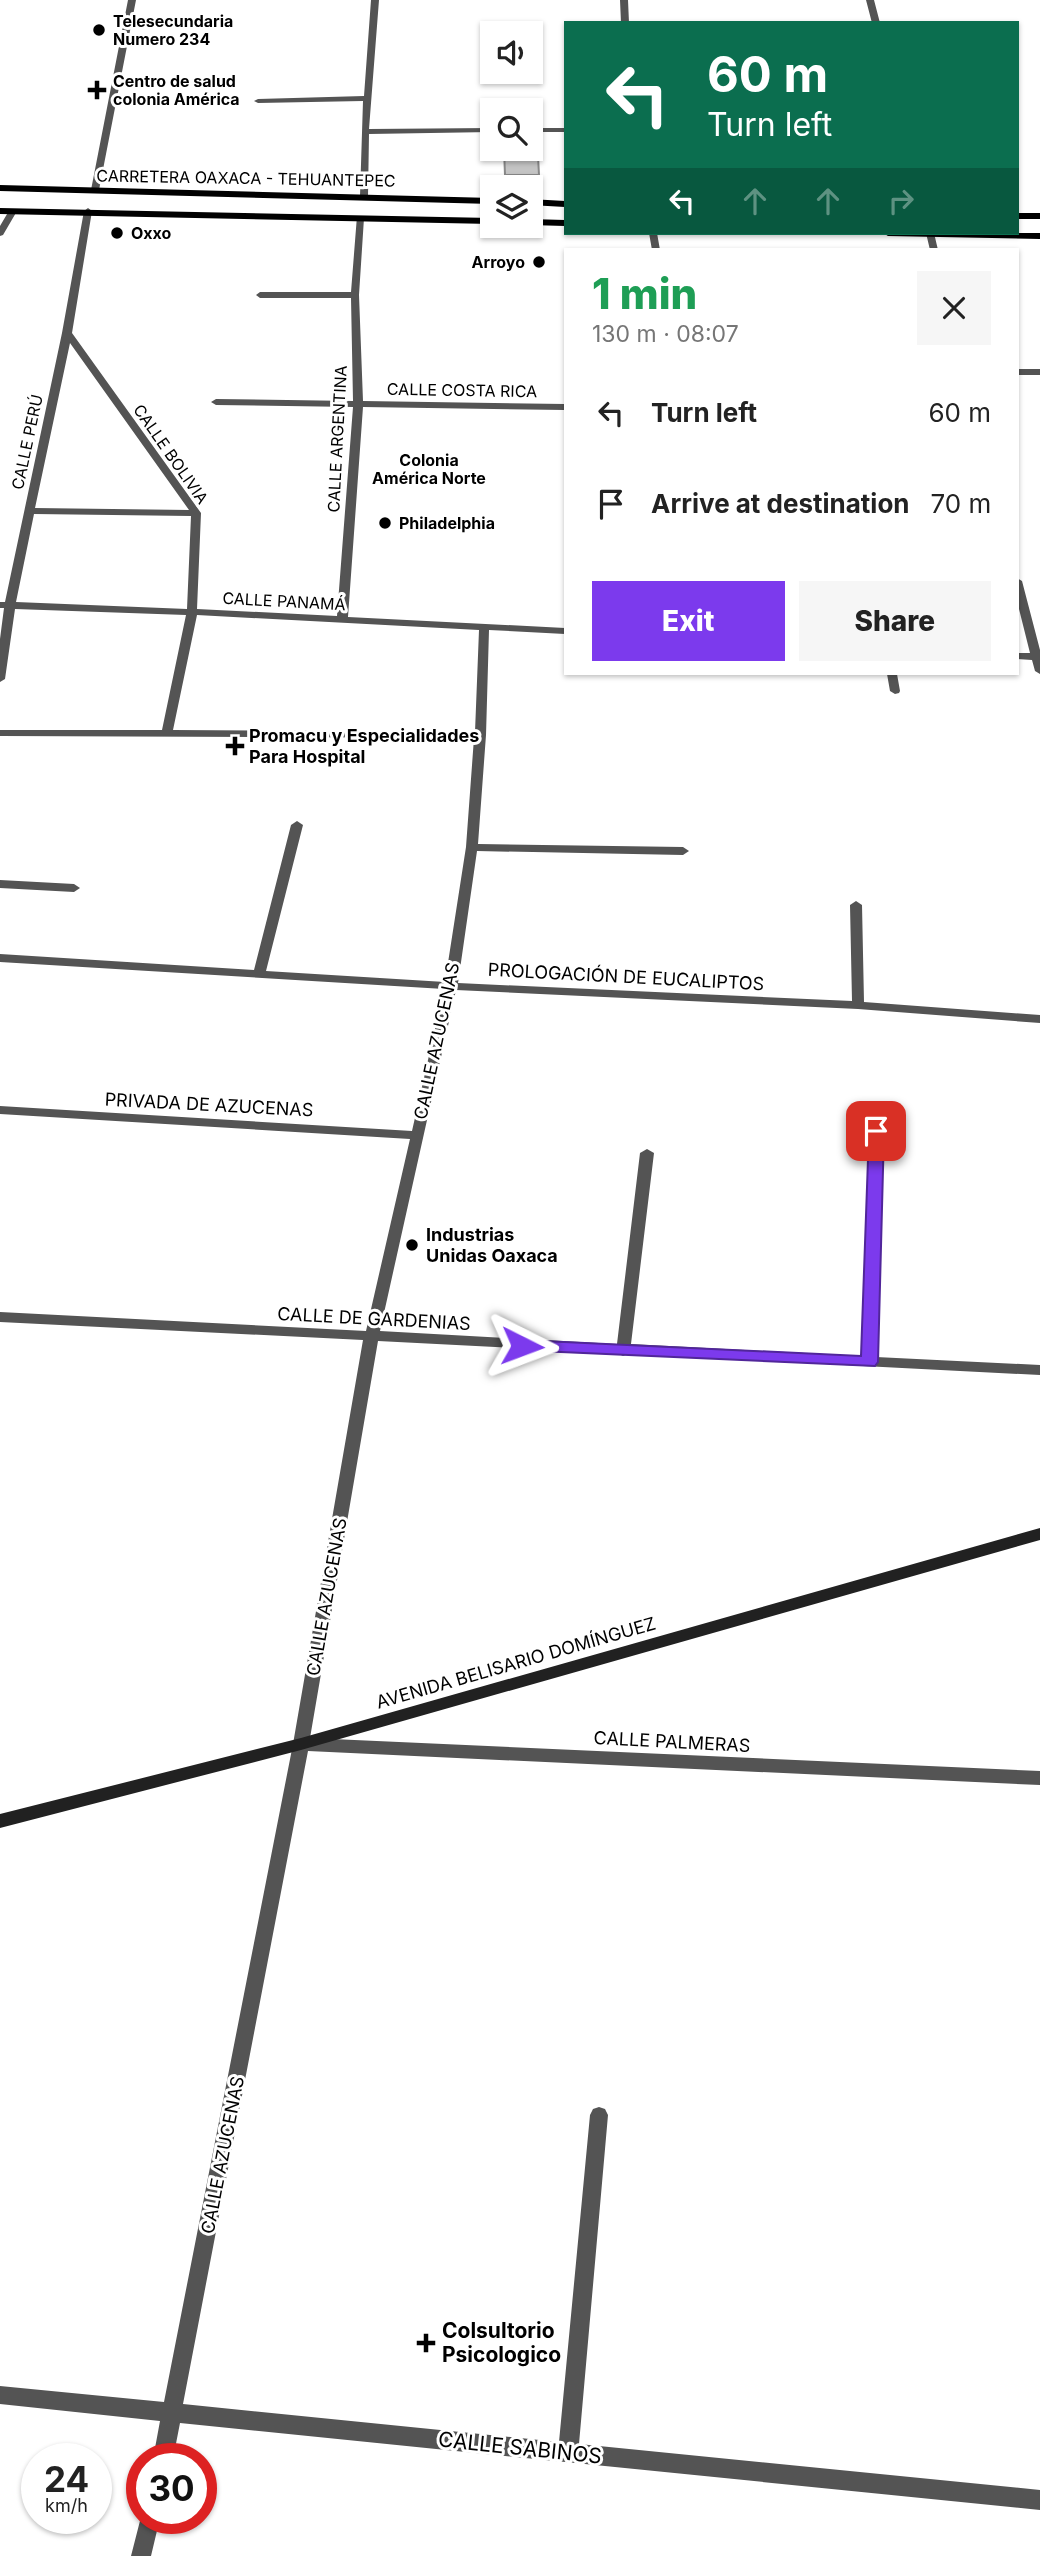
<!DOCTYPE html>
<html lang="en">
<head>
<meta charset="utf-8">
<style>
  body { margin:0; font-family:Inter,sans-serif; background:#f6f6f6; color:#222; height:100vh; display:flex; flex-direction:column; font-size:26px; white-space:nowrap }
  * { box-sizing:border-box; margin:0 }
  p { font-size:23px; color:#767676 }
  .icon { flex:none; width:38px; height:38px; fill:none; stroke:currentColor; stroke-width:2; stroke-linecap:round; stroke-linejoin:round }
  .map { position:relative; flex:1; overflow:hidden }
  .details { position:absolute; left:564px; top:248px; width:455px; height:427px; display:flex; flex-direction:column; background:#fff; border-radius:0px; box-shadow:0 2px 5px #0004 }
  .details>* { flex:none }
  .banner { position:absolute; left:564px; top:21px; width:455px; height:214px; border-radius:0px; box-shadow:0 2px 5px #0004; background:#0b6e4f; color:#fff; overflow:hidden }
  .fabs { position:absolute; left:480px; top:21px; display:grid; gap:14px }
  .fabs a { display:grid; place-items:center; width:63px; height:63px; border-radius:0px; background:#fff; box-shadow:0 2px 5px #0004; font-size:35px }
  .speed { position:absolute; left:21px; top:2443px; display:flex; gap:14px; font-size:35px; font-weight:700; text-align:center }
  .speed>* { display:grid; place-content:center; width:91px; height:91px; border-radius:50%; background:#fff; box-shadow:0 2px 5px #0004; line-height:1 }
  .speed small { font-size:18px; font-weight:400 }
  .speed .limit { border:10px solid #d22; background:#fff; color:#111 }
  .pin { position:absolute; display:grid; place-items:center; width:60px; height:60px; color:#fff; margin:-30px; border-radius:14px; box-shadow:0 4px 10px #0006 }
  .me { position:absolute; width:77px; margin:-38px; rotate:93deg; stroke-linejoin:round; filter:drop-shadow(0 0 5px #0008) }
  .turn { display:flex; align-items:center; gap:24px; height:147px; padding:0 28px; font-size:32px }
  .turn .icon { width:91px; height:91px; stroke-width:2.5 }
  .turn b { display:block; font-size:49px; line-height:60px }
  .lanes { display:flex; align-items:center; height:66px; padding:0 28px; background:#0003; justify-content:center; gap:35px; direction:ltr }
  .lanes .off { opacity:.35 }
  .round { display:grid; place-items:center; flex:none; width:74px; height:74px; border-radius:0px; background:#f6f6f6 }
  .head { display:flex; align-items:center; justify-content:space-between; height:119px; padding:0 28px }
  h1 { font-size:42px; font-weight:800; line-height:52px; color:#1e9e55 }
  .cta { display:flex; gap:14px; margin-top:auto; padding:14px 28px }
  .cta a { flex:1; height:80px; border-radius:0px; background:#7c3aed; color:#fff; font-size:28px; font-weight:800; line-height:80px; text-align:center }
  .cta a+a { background:#f6f6f6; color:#222 }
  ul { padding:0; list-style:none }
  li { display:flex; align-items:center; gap:21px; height:91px; padding:0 28px }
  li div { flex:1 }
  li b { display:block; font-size:26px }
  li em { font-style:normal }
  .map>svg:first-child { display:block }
</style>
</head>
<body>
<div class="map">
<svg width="1040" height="2556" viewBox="0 0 1040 2556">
  <rect width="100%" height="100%" fill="#fff"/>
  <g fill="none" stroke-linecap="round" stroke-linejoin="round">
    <!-- street -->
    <path fill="#545454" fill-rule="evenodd" d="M128 0H136L99 190 95 193 91 190Z
      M371 0H379L369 129 492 128V132L369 134 368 196 364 199 360 196 363 101 258 103 254 101 258 99 364 96Z
      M620 0H628L629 23H621Z
      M866 0H874L880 23H872Z
      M530 128H565V132H530Z
      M88 208 92 211 72 333 201 513 197 609 337 616 353 407 216 405 211 402 216 399 353 401 351 298H260L256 295 260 292H351L357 216 364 218 359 295 363 401 565 404V410L363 407 348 617 565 628V634L489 630 486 735 478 844 683 847 689 851 683 855 477 851 458 983 852 1001 850 905 856 901 862 905 864 1002 1040 1015V1023L858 1009 456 990 380 1331 617 1344 640 1153 647 1149 654 1153 631 1344 862 1356 869 1131 876 1127 883 1131 876 1357 1040 1365V1375L628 1354 623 1356 617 1353 378 1341 310 1738 1040 1771V1785L308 1751 183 2404 559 2442 590 2115 593 2109 599 2107 605 2109 608 2115 579 2444 1040 2490V2510L180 2423 173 2459H153L160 2421 0 2404V2386L164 2402 293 1744 363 1340 0 1322V1312L366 1331 410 1139 0 1114V1106L412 1131 444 989 0 962V954L254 970 291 825 297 821 303 825 266 971 445 982 466 847 474 738 0 736V730H162L186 615 15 609 5 679 0 682V639L4 608H0V602H5L62 333 84 211ZM70 343 189 510 35 508ZM34 514 191 516 187 609 16 602ZM197 615 479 630 475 732 173 730Z
      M10 209 17 211 3 235 0 236V226Z
      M649 233H657L660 250H652Z
      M926 233H934L938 250H930Z
      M1017 369H1040V375H1017Z
      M1017 578 1022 581 1040 650V674L1035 671 1032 660 1017 659V653H1030L1017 601Z
      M887 674H897L900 691 899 693 895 694 890 691Z
      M0 880 74 884 80 888 74 892 0 888Z
      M142 2513V2518H160L151 2556H131Z"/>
    <!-- secondary -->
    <path fill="#212121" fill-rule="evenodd" d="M1040 1528V1540L301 1750 0 1828V1814L301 1738Z"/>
    <!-- primary -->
    <path fill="#000" fill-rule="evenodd" d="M0 185 492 198V204L0 191Z
      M530 199 565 201V207L530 205Z
      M0 208 492 218V224L0 214Z
      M1017 213H1040V219H1017Z
      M530 219 565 220V226L530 225Z
      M883 233H1040V239L888 236Z"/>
  </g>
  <!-- wall -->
  <path fill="#a9a9a9" d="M504 149 539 175V187H505Z"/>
  <!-- building -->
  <path fill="#c4c4c4" stroke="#898989" stroke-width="2" d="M537 137 539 175H505L504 149H530V138Z"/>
  <!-- route -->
  <path fill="#7c3aed" stroke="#51269a" stroke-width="2" d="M876 1126 884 1131 878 1362 875 1366 516 1350 514 1346 522 1340 861 1356 869 1131Z"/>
  <!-- markers -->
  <g fill="#000" stroke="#fff" stroke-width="2.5">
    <circle cx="99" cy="30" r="7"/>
    <path d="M93.5 79.5h7v7h7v7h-7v7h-7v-7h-7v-7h7z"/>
    <circle cx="117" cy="233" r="7"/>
    <circle cx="539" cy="262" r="7"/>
    <circle cx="385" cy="523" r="7"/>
    <path d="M231.5 735.5h7v7h7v7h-7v7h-7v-7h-7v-7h7z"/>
    <circle cx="412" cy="1245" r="7"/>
    <path d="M422.5 2332.5h7v7h7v7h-7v7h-7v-7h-7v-7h7z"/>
  </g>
  <g text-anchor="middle" stroke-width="6" stroke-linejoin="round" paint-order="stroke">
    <!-- far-poi labels -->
    <g font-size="16" font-weight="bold" fill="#000" stroke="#fff" text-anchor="start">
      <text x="113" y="27">Telesecundaria<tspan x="113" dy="18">Numero 234</tspan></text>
      <text x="113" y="87">Centro de salud<tspan x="113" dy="18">colonia América</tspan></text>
      <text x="131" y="239">Oxxo</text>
      <text x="525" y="268" text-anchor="end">Arroyo</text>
      <text x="399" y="529">Philadelphia</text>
    </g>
    <!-- far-street labels -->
    <g font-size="16" fill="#000" stroke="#fff">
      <text transform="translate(246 178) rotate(1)" y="6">CARRETERA OAXACA - TEHUANTEPEC</text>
      <text transform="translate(462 390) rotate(1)" y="6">CALLE COSTA RICA</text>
      <text transform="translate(337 439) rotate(-87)" y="6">CALLE ARGENTINA</text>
      <text transform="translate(27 442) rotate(-78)" y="6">CALLE PERÚ</text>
      <text transform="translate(171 454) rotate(55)" y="6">CALLE BOLIVIA</text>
      <text transform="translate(284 601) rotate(3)" y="6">CALLE PANAMÁ</text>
    </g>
    <!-- far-neighbourhood labels -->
    <g font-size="16" font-weight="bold" fill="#000" stroke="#fff">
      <text x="429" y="466">Colonia<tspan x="429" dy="18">América Norte</tspan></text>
    </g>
    <!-- poi labels -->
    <g font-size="18" font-weight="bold" fill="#000" stroke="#fff" text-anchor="start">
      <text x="249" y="742">Promacu y Especialidades<tspan x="249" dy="21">Para Hospital</tspan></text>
      <text x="426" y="1241">Industrias<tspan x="426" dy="21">Unidas Oaxaca</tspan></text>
    </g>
    <!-- street labels -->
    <g font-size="18" fill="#000" stroke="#fff">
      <text transform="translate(626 977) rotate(3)" y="6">PROLOGACIÓN DE EUCALIPTOS</text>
      <text transform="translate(437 1041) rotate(-78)" y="6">CALLE AZUCENAS</text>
      <text transform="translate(209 1105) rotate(3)" y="6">PRIVADA DE AZUCENAS</text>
      <text transform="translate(374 1319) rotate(3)" y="6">CALLE DE GARDENIAS</text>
      <text transform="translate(327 1597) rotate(-80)" y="6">CALLE AZUCENAS</text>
      <text transform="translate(516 1663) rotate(-16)" y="6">AVENIDA BELISARIO DOMÍNGUEZ</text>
      <text transform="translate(672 1742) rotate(3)" y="6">CALLE PALMERAS</text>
      <text transform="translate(223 2155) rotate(-79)" y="6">CALLE AZUCENAS</text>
    </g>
    <!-- near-poi labels -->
    <g font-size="21" font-weight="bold" fill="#000" stroke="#fff" text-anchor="start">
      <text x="442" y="2338">Colsultorio<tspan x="442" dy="24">Psicologico</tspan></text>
    </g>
    <!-- near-street labels -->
    <g font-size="21" fill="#000" stroke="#fff">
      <text transform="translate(520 2448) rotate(6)" y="7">CALLE SABINOS</text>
    </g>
  </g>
</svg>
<div class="fabs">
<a><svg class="icon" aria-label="sound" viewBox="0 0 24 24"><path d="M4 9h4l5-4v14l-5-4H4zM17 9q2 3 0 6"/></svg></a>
<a><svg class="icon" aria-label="search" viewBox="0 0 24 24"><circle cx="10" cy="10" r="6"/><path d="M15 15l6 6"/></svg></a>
<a><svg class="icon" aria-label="layers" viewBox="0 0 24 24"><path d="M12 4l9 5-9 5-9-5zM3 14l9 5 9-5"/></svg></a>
</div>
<div class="speed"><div>24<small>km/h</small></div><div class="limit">30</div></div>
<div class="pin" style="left:876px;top:1131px;background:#d93025"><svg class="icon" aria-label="arrive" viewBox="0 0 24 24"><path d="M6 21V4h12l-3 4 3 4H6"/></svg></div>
<svg class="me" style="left:522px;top:1346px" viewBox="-20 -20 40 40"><path d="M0-17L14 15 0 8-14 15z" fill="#7c3aed" stroke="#fff" stroke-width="4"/></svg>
<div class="banner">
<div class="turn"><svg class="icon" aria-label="left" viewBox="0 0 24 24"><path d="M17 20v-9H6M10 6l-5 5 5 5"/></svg><div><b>60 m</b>Turn left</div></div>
<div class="lanes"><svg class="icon" aria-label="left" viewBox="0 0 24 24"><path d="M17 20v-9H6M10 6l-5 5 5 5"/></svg><svg class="icon off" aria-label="ahead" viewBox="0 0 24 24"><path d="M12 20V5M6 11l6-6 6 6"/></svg><svg class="icon off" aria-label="ahead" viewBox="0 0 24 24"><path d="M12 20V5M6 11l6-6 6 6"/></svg><svg class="icon off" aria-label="right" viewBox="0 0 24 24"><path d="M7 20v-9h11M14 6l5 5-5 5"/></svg></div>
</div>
<section class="details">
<div class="head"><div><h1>1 min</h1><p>130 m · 08:07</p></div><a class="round"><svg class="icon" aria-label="close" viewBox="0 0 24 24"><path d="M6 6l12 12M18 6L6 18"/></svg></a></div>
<ul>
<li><svg class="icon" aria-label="left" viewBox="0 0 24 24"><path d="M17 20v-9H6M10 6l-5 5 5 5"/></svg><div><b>Turn left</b></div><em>60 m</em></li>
<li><svg class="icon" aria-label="arrive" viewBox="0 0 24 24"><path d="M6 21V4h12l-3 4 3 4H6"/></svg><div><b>Arrive at destination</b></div><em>70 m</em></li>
</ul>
<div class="cta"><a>Exit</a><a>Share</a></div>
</section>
</div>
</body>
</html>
